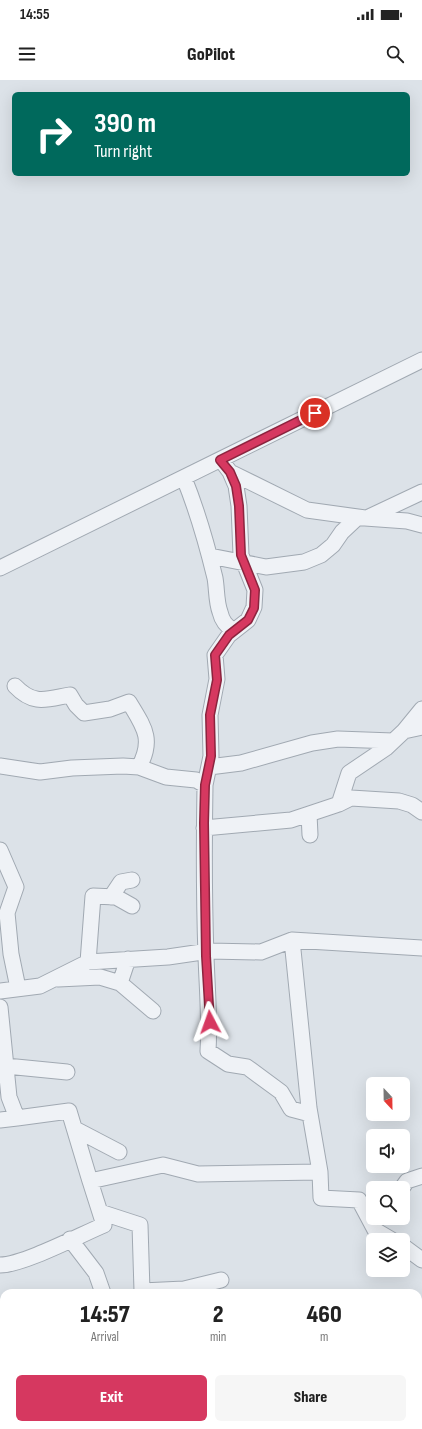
<!DOCTYPE html>
<html lang="en">
<head>
<meta charset="utf-8">
<style>
  body { margin:0; font-family:"Sofia Sans Condensed",sans-serif; background:#f6f6f6; color:#222; height:100vh; display:flex; flex-direction:column; font-size:15px; white-space:nowrap }
  * { box-sizing:border-box; margin:0 }
  p { font-size:13px; color:#767676 }
  .icon { flex:none; width:22px; height:22px; fill:none; stroke:currentColor; stroke-width:2; stroke-linecap:round; stroke-linejoin:round }
  .map { position:relative; flex:1; overflow:hidden }
  .details { position:absolute; left:0px; top:1209px; width:422px; height:140px; display:flex; flex-direction:column; background:#fff; border-radius:12px 12px 0 0; box-shadow:0 4px 16px #0002 }
  .details>* { flex:none }
  .banner { position:absolute; left:12px; top:12px; width:398px; height:84px; border-radius:6px; box-shadow:0 4px 16px #0002; background:#00695c; color:#fff; overflow:hidden }
  .needle { width:26px; rotate:158deg }
  .fabs { position:absolute; left:366px; top:997px; display:grid; gap:8px }
  .fabs a { display:grid; place-items:center; width:44px; height:44px; border-radius:6px; background:#fff; box-shadow:0 4px 16px #0002; font-size:20px }
  .pin { position:absolute; display:grid; place-items:center; width:34px; height:34px; color:#fff; margin:-17px; border:2px solid #fff; border-radius:50%; box-shadow:0 1px 4px #0007 }
  .me { position:absolute; width:44px; margin:-22px; rotate:356deg; stroke-linejoin:round; filter:drop-shadow(0 0 3px #0008) }
  .turn { display:flex; align-items:center; gap:14px; height:84px; padding:0 16px; font-size:18px }
  .turn .icon { width:52px; height:52px; stroke-width:2.5 }
  .turn b { display:block; font-size:28px; line-height:34px }
  .eta { display:flex; justify-content:space-evenly; align-items:center; height:68px; text-align:center }
  .eta b { font-size:24px; font-weight:800; line-height:28px }
  .button { display:flex; gap:8px; margin-top:auto; padding:8px 16px }
  .button a { flex:1; height:46px; border-radius:6px; background:#d63860; color:#fff; font-size:16px; font-weight:800; line-height:46px; text-align:center }
  .button a+a { background:#f6f6f6; color:#222 }
  .status { display:flex; justify-content:space-between; align-items:center; height:28px; padding:0 20px; background:#fff; direction:ltr }
  .status svg { height:11px; fill:currentColor }
  header { display:flex; justify-content:space-between; align-items:center; height:52px; padding:0 16px; background:#fff; font-size:18px; font-weight:800 }
  .map>svg:first-child { display:block }
</style>
</head>
<body>
<div class="status"><b>14:55</b><svg viewBox="0 0 49 12"><path d="M0 12V9h3v3zM5 12V6h3v6zM10 12V3h3v9zM15 12V0h3v12zM26 1h20v11H26zM47 4h2v5h-2z"/></svg></div>
<header><svg class="icon" aria-label="menu" viewBox="0 0 24 24"><path d="M4 6h16M4 12h16M4 18h16"/></svg>GoPilot<svg class="icon" aria-label="search" viewBox="0 0 24 24"><circle cx="10" cy="10" r="6"/><path d="M15 15l6 6"/></svg></header>
<div class="map">
<svg width="422" height="1349" viewBox="0 0 422 1349">
  <rect width="100%" height="100%" fill="#dce2e8"/>
  <g fill="none" stroke-linecap="round" stroke-linejoin="round">
    <!-- minor casing -->
    <g stroke="#a1a9b2" stroke-width="17">
      <path id="minor" d="M230 392 307 430 365 438 407 441 422 445
        M184 398C197 430 207 465 215 498 217 509 216 521 220 532 222 541 226 546 234 551
        M369 437 422 412
        M210 476 266 487 304 482 321 475 333 465 342 452 358 437
        M0 488 422 280
        M15 606C34 626 47 619 70 615L76 625 84 633 110 629 129 622C144 647 154 659 139 687
        M404 651 422 629
        M0 686 40 692 72 688 123 686 139 687 166 697 196 700 205 705C204 762 204 819 206 876 207 908 210 939 208 971L228 984 247 987 281 1012 291 1029 310 1034
        M209 687 241 683 312 663 338 659 393 661
        M205 705 211 676 210 635 217 599 215 575 229 555 248 540 254 527 255 510 241 475 239 426 236 406 230 392 221 380
        M339 724 351 718 399 721 412 725 422 732
        M309 734 310 755
        M204 748 291 740 339 724 349 693 386 668 404 651 422 647
        M0 770 16 807 7 833 11 874 18 908
        M111 817 121 802 132 800
        M292 860 309 1028 320 1092
        M128 879 120 903 153 931
        M88 882 93 816 116 817 132 826
        M58 899 100 897 120 903
        M0 911 40 906 88 882 168 877 209 871 261 872 292 860 422 868
        M0 927 9 1017 17 1038 69 1031 90 1101
        M6 986 67 992
        M0 1040 17 1038
        M75 1049 119 1072
        M402 1108 407 1101 422 1096
        M100 1132 140 1145 142 1211
        M70 1159 96 1193 103 1213
        M403 1166 422 1180
        M0 1185C23 1185 80 1155 104 1145L90 1101 163 1085 198 1094 320 1092 321 1118 359 1120 375 1150 392 1160
        M141 1213 142 1211 184 1209 221 1200
        M0 1319 4 1323"/>
    </g>
    <!-- minor -->
    <use href="#minor" stroke="#eff2f6" stroke-width="15"/>
  </g>
  <g fill="none" stroke-linecap="round" stroke-linejoin="round">
    <!-- route casing -->
    <g stroke="#8b243e" stroke-width="10">
      <path id="route" d="M210 942 206 876 204 743 205 705 211 676 210 635 217 600 215 575 229 555 248 540 254 528 255 510 241 475 239 426 236 406 230 392 220 380 315 333"/>
    </g>
    <!-- route -->
    <use href="#route" stroke="#d63860" stroke-width="7"/>
  </g>
</svg>
<div class="fabs">
<a><svg class="needle" viewBox="-14 -14 28 28"><path d="M0-13l5 13h-10z" fill="#e53935"/><path d="M0 13l5-13h-10z" fill="#767676"/></svg></a>
<a><svg class="icon" aria-label="sound" viewBox="0 0 24 24"><path d="M4 9h4l5-4v14l-5-4H4zM17 9q2 3 0 6"/></svg></a>
<a><svg class="icon" aria-label="search" viewBox="0 0 24 24"><circle cx="10" cy="10" r="6"/><path d="M15 15l6 6"/></svg></a>
<a><svg class="icon" aria-label="layers" viewBox="0 0 24 24"><path d="M12 4l9 5-9 5-9-5zM3 14l9 5 9-5"/></svg></a>
</div>
<div class="pin" style="left:315px;top:333px;background:#d93025"><svg class="icon" aria-label="arrive" viewBox="0 0 24 24"><path d="M6 21V4h12l-3 4 3 4H6"/></svg></div>
<svg class="me" style="left:210px;top:942px" viewBox="-20 -20 40 40"><path d="M0-17L14 15 0 8-14 15z" fill="#d63860" stroke="#fff" stroke-width="4"/></svg>
<div class="banner">
<div class="turn"><svg class="icon" aria-label="right" viewBox="0 0 24 24"><path d="M7 20v-9h11M14 6l5 5-5 5"/></svg><div><b>390 m</b>Turn right</div></div>
</div>
<section class="details">
<div class="eta">
<div><b>14:57</b><p>Arrival</p></div>
<div><b>2</b><p>min</p></div>
<div><b>460</b><p>m</p></div>
</div>
<div class="button"><a>Exit</a><a>Share</a></div>
</section>
</div>
</body>
</html>
